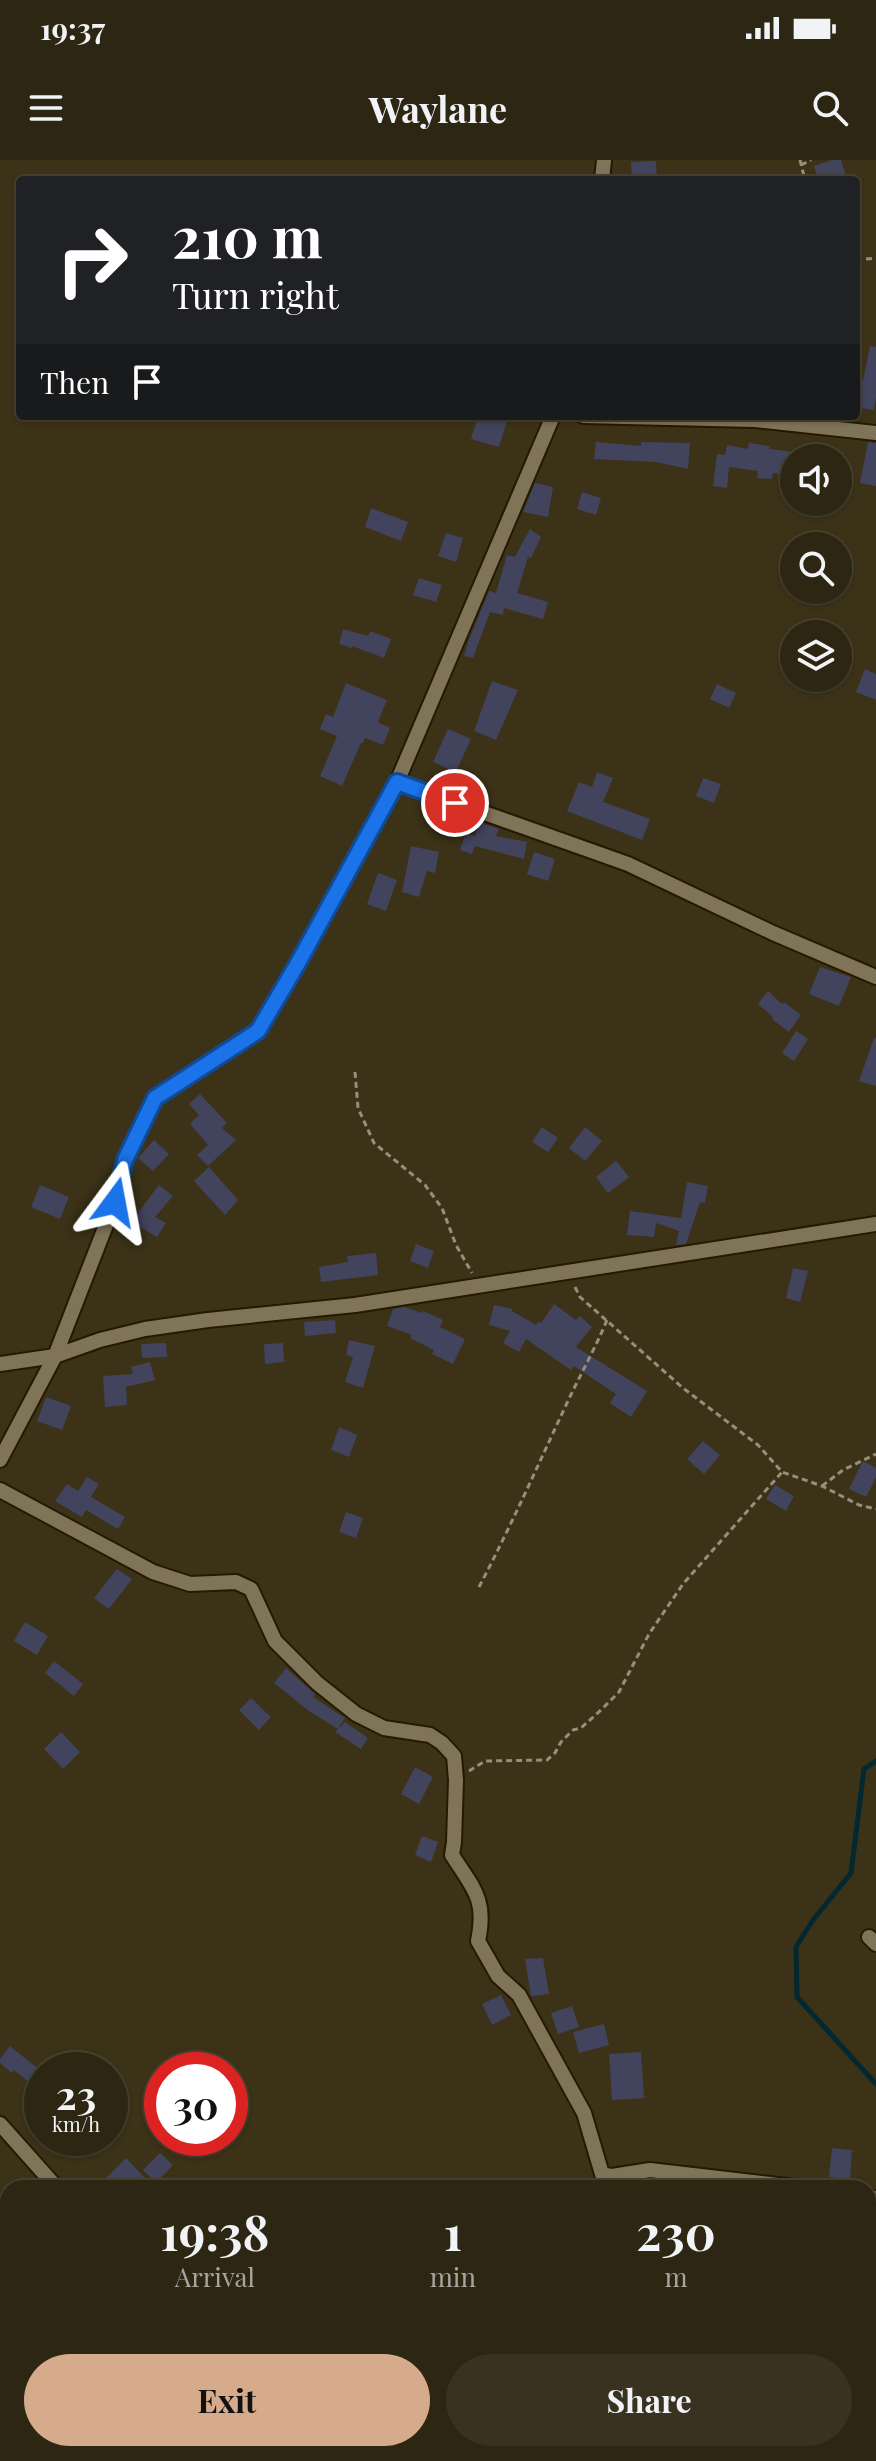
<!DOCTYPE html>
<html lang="en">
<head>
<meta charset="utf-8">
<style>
  body { margin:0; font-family:"Playfair Display",serif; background:#393220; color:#f1f3f6; height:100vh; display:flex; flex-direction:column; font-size:30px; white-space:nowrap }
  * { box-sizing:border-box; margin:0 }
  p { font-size:26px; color:#a7a59f }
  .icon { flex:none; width:44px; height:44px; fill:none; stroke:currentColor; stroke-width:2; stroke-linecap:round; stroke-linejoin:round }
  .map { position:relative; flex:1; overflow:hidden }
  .details { position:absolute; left:0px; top:2020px; width:876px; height:282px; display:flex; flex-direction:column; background:#2d2612; border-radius:24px 24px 0 0; box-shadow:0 2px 6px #0004,0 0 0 2px #484332 }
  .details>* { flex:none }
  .banner { position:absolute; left:16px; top:16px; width:844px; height:244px; border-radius:8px; box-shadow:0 2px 6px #0004,0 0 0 2px #484332; background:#202124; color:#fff; overflow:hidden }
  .tools { position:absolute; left:780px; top:284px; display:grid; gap:16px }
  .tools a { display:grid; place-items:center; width:72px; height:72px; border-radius:50%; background:#2d2612; box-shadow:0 2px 6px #0004,0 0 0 2px #484332; font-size:40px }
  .speed { position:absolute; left:24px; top:1892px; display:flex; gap:16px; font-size:40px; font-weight:700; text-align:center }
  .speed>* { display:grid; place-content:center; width:104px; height:104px; border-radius:50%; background:#2d2612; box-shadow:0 2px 6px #0004,0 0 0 2px #484332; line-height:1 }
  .speed small { font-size:20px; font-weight:400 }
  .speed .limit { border:12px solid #d22; background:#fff; color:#111 }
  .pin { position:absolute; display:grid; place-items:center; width:68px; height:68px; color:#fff; margin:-34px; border:4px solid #fff; border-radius:50%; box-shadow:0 2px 8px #0007 }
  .me { position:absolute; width:88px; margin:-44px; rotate:13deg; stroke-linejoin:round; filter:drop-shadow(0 0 6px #0008) }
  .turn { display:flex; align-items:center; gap:28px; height:168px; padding:0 24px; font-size:36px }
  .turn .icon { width:104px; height:104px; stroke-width:2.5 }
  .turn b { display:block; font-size:56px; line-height:68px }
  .then { display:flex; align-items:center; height:76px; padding:0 24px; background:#0003; gap:16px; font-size:30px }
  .eta { display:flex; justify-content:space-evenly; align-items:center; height:136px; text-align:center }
  .eta b { font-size:48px; font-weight:700; line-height:56px }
  .cta { display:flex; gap:16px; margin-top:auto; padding:16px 24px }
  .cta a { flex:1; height:92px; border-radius:48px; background:#d6ab8b; color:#111; font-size:32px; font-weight:700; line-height:92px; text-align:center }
  .cta a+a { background:#393220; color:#f1f3f6 }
  .status { display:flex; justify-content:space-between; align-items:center; height:56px; padding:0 40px; background:#2d2612; direction:ltr }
  .status svg { height:22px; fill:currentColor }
  header { display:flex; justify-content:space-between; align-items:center; height:104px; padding:0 24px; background:#2d2612; font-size:36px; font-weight:700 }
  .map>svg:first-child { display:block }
</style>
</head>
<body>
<div class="status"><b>19:37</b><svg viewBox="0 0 49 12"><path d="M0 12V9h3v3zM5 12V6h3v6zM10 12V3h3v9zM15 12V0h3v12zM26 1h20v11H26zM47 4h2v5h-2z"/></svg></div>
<header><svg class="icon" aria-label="menu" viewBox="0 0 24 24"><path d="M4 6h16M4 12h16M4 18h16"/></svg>Waylane<svg class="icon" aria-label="search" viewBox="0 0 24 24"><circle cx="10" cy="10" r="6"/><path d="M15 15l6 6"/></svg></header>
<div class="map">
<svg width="876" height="2301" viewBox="0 0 876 2301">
  <rect width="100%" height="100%" fill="#3c3218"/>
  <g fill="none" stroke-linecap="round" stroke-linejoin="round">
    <!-- stream -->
    <path stroke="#042830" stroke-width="5" d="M876 1601 864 1609 851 1713 813 1760 796 1787 797 1837 876 1924
      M868 2130 876 2134
      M0 2251 8 2253
      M103 2294 108 2301
      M550 2294 552 2301
      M412 2301 418 2294
      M703 2301 704 2294"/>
  </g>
  <!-- building -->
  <path fill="#42435d" d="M832 0H841L847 20H818L814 6Z
    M656 1 657 20H632L631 2Z
    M870 186 876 187V237L874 250 856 247V219L863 220Z
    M478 256H499L508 258 499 287 471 279Z
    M596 282 641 286V282L690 283 688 309 656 302 594 299Z
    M868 282 876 283V326L860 323Z
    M749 283 770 286 769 289 794 292V316L773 313 772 319 757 318 758 311 729 307 727 328 713 326 717 294 725 295 727 285 748 289Z
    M535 323 553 327 548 357 523 352Z
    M582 332 601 338 596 355 577 349Z
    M371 348 408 362 401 381 365 367Z
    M530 369 541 377 531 398 528 397 517 433 548 442 543 459 504 448 503 455 490 452 473 498 464 496 468 482 489 431 496 433 507 395 515 397Z
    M446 373 463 378 456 402 438 396Z
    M419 418 442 425 436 442 413 435Z
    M343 469 368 476 370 471 391 479 384 498 352 486V488L339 484Z
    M865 509 876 514V540L856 532Z
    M492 521 518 530 496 580 474 571Z
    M346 523 387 540 378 562 390 568 383 585 365 578 363 583H361L342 626 320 616 337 576 320 569 326 554 333 557Z
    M717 524 736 533 729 548 710 539Z
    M448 569 471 579 456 612 433 602Z
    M597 612 613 618 603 642 650 659 642 680 567 651 579 622 592 627Z
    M703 618 721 624 714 643 696 636Z
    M479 662 499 669 496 676 527 682 524 699 475 686 472 694 460 690 466 673 475 676Z
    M411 686 439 692 435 713 427 711 419 737 402 732Z
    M534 692 555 699 548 721 527 714Z
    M378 713 397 720 386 751 367 744Z
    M820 807 851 817 839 846 809 834Z
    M768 831 782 844 784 842 801 855 789 872 772 859 773 857 758 844Z
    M796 871 808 879 794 901 782 893Z
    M874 878H876V926L859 921Z
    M200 934 227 963 222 968 236 980 208 1006 197 995 208 985 190 964 199 955 189 944Z
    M542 967 558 978 548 992 532 982Z
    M585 967 602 981 585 1001 569 988Z
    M154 980 169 994 153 1011 138 998Z
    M616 1001 629 1017 608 1033 596 1017Z
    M209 1007 238 1040 225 1055 194 1021Z
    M687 1022 708 1026 705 1043 700 1042 686 1084 676 1085 679 1071 656 1063 654 1077 627 1075 630 1051 681 1058Z
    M40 1025 69 1037 60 1059 31 1047Z
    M159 1025 173 1036 155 1057 166 1063 157 1077 131 1062Z
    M416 1084 434 1091 428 1108 410 1101Z
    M376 1093 378 1115 321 1122 319 1107 348 1102 347 1096Z
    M793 1108 808 1111 800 1142 786 1138Z
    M554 1144 576 1160 580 1156 592 1167 576 1187 647 1231 631 1257 610 1243 616 1234 574 1206 571 1210 526 1179 519 1192 503 1183 510 1171 489 1165 494 1145 512 1149V1151L536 1165 539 1161 541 1163Z
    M404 1147 422 1153 423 1151 443 1160 440 1167 465 1179 453 1204 432 1194 434 1190 410 1178 412 1175 387 1166 393 1149Z
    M335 1160 336 1173 305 1176 304 1162Z
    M349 1180 375 1186 363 1228 345 1222 353 1197 346 1195Z
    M166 1183 167 1197 142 1198 141 1184Z
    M283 1183 284 1202 265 1204 264 1184Z
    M150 1202 155 1220 126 1227 127 1245 105 1247 103 1216 133 1214 131 1207Z
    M46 1237 71 1246 62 1270 37 1261Z
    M339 1267 357 1275 349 1297 331 1290Z
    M703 1281 720 1295 704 1314 687 1299Z
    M863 1301 876 1308V1317L866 1337 849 1329Z
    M87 1317 99 1324 91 1337 125 1357 118 1369 86 1350 82 1357 55 1341 67 1324 78 1331Z
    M775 1325 794 1336 786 1351 766 1339Z
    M346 1352 363 1358 356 1378 339 1372Z
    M117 1409 132 1419 109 1449 94 1438Z
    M25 1462 48 1476 37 1495 14 1481Z
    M54 1501 83 1524 74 1536 45 1513Z
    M286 1508 315 1534 313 1537 345 1558 338 1569 309 1551 274 1523Z
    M251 1538 271 1557 259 1570 239 1550Z
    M345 1562 368 1578 361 1589 335 1572Z
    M61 1572 80 1592 63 1609 44 1589Z
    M415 1607 433 1617 419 1644 401 1634Z
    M422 1676 438 1682 431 1702 415 1695Z
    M543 1798 549 1834 531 1836 525 1799Z
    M501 1835 511 1855 492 1865 482 1844Z
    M572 1846 579 1867 558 1874 551 1853Z
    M604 1864 609 1885 579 1893 573 1872Z
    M10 1886 42 1912V1933L14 1910 12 1913 0 1903V1899Z
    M641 1892 644 1938 612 1940 609 1894Z
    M832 1988 852 1990 850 2019 829 2017Z
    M160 1993 173 2005 156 2023 143 2010Z
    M126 1998 148 2021 140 2028H96Z"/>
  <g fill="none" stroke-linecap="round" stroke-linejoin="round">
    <!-- street casing -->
    <g stroke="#231a01" stroke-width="18">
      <path id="street" d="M602 20 604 0
        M553 256 397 622 298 803 258 871 155 938 125 1000 115 1042 55 1196 100 1180 145 1169 208 1160 355 1145 876 1064
        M583 256 755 260 876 273
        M397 622 628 704 773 773 876 817
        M0 1204 55 1196 0 1300
        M0 1330 153 1412 190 1424 236 1422 251 1429 275 1481 317 1523 356 1554 384 1568 430 1575 442 1583 454 1596 456 1620 454 1682 452 1695C473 1728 487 1739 478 1781L498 1816 519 1835 584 1953 602 2014 612 2016 650 2010 804 2028
        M869 1777 876 1784
        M0 1964 57 2028
        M868 2037 876 2038
        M356 2294 365 2301"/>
    </g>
    <!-- path -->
    <path stroke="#978f79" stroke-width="3" stroke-dasharray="6 4" stroke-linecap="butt" d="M800 0 805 20
      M801 5 811 0
      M856 100 876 98
      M355 912 358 948 374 983 425 1025 442 1048 456 1085 472 1113
      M575 1127 580 1137 683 1228 758 1285 782 1312 822 1326 859 1345 876 1349
      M822 1326 843 1310 876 1294
      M479 1427C511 1366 538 1305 567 1243 580 1215 595 1189 607 1160
      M469 1611 485 1601 547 1600 555 1593 561 1582 573 1570 581 1568 602 1549 619 1532 649 1474 683 1424 782 1312"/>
    <!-- street -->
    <use href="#street" stroke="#807458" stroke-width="14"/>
  </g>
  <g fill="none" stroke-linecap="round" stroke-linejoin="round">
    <!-- route casing -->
    <g stroke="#114b97" stroke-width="20">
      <path id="route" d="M115 1042 125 1000 155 938 258 871 298 803 397 622 455 643"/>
    </g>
    <!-- route -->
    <use href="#route" stroke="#1a73e8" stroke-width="14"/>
  </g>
</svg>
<div class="tools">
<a><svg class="icon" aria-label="sound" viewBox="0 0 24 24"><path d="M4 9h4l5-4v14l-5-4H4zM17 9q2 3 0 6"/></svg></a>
<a><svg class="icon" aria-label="search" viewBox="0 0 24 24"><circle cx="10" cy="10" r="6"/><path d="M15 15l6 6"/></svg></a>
<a><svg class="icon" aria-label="layers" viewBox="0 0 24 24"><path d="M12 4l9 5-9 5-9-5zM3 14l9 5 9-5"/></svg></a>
</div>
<div class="speed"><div>23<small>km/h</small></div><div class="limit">30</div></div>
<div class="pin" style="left:455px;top:643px;background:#d93025"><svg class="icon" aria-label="arrive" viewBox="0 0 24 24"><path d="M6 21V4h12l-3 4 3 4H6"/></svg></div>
<svg class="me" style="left:115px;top:1042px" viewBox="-20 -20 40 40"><path d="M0-17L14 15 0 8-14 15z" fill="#1a73e8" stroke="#fff" stroke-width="4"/></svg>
<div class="banner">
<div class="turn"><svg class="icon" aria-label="right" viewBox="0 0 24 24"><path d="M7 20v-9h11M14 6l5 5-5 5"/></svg><div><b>210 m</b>Turn right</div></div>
<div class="then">Then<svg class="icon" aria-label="arrive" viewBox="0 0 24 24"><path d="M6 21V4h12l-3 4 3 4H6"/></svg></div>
</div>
<section class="details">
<div class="eta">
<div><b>19:38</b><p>Arrival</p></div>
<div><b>1</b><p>min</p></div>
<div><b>230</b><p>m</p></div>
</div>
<div class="cta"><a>Exit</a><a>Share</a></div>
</section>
</div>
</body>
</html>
